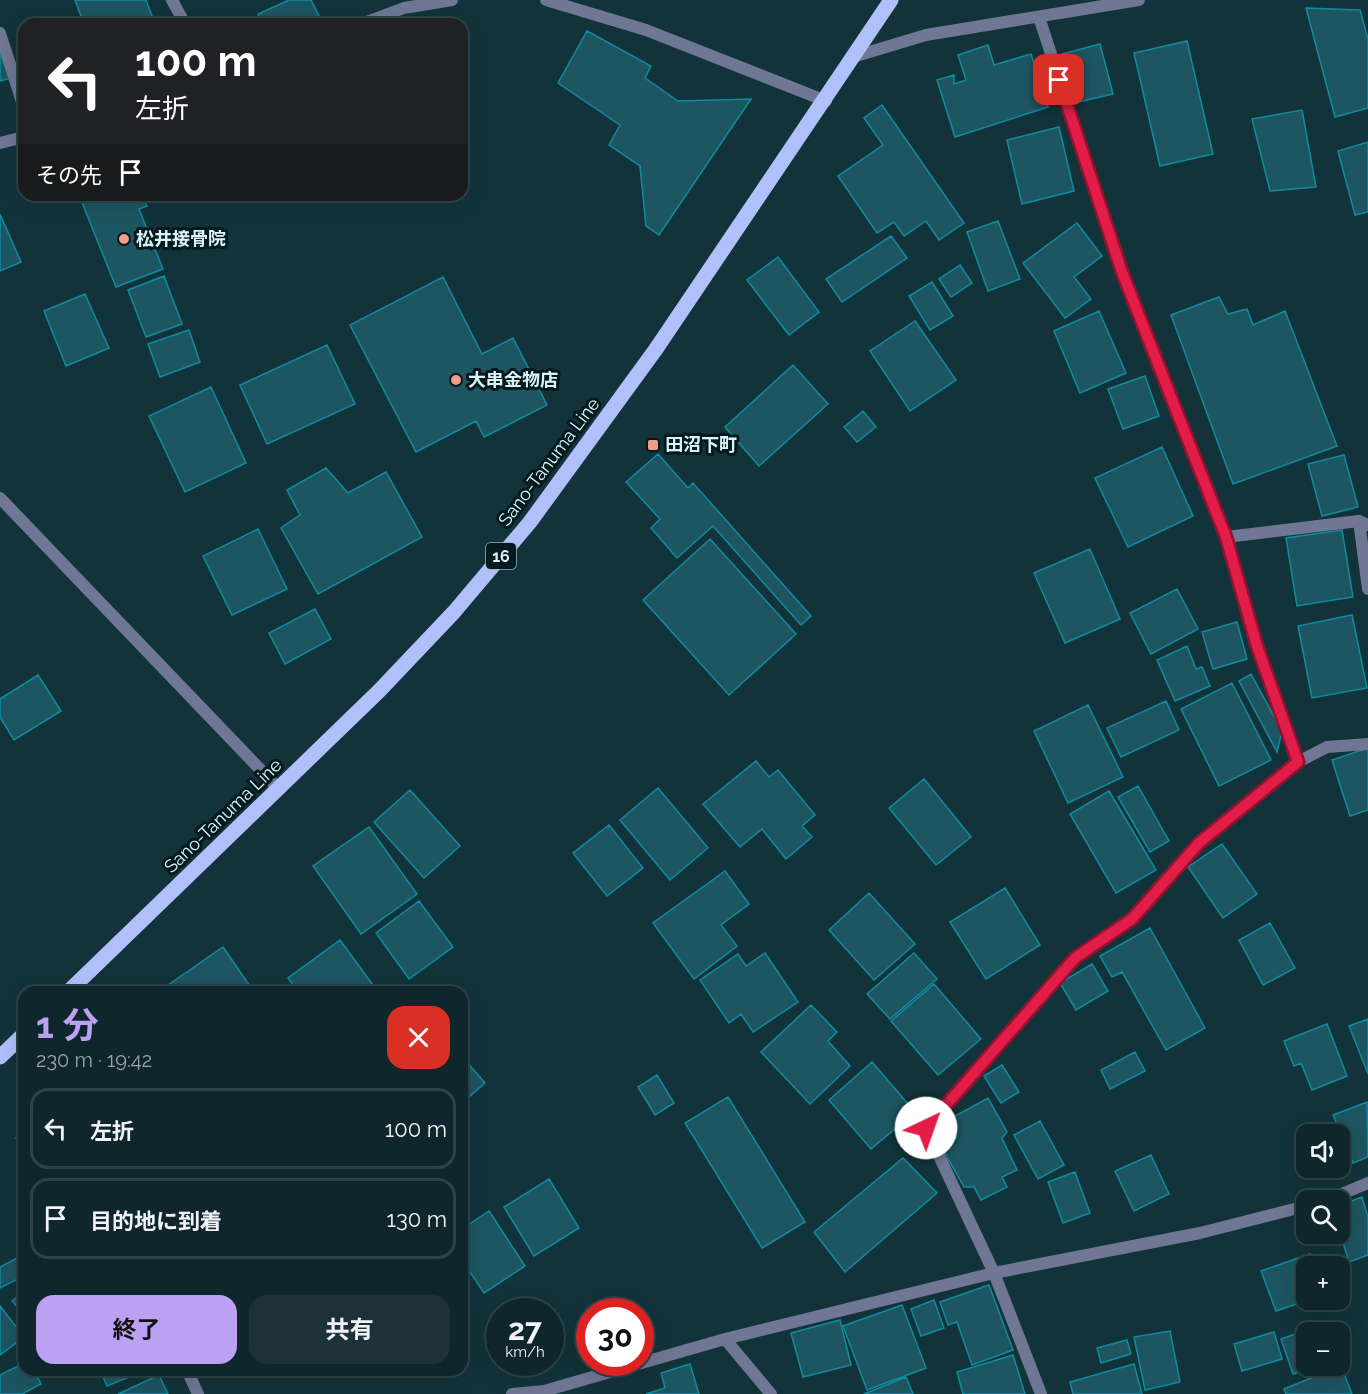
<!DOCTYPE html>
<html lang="ja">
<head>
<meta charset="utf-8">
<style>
  body { margin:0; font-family:Raleway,"Noto Sans JP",sans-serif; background:#1c3238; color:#f1f3f6; height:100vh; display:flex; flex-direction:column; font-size:22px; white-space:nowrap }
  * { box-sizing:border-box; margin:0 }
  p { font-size:20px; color:#9ba5a9 }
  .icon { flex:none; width:33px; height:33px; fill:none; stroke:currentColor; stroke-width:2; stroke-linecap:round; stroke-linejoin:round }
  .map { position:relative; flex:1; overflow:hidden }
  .drawer { position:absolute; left:18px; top:986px; width:450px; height:390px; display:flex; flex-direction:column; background:#0e262c; border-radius:18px; box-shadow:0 6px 24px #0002,0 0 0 2px #2e4348 }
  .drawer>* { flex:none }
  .banner { position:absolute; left:18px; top:18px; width:450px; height:183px; border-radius:18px; box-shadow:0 6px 24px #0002,0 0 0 2px #2e4348; background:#202124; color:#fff; overflow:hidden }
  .buttons { position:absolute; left:1296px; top:1124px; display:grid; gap:12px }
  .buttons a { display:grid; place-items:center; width:54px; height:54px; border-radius:12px; background:#0e262c; box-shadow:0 6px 24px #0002,0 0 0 2px #2e4348; font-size:30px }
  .speed { position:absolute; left:486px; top:1298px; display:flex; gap:12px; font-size:30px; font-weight:700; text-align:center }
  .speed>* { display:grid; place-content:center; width:78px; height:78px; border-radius:50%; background:#0e262c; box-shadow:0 6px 24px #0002,0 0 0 2px #2e4348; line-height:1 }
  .speed small { font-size:15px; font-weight:400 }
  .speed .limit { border:9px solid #d22; background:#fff; color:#111 }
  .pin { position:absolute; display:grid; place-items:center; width:51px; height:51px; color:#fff; margin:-26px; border-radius:12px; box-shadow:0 3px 9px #0006 }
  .me { position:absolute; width:66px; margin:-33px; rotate:42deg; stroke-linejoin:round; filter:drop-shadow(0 0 4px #0008) }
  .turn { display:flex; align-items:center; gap:21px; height:126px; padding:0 18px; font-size:27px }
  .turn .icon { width:78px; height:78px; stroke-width:2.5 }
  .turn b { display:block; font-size:42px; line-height:51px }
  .then { display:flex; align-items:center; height:57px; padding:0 18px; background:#0003; gap:12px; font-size:22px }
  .round { display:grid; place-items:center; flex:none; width:63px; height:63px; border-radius:18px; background:#1c3238 }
  .head { display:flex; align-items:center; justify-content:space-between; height:102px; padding:0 18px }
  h1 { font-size:36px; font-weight:700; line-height:45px; color:#bca0f2 }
  .primary-button { display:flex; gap:12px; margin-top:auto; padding:12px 18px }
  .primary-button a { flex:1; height:69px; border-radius:18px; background:#bca0f2; color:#111; font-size:24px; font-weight:700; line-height:69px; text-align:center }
  .primary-button a+a { background:#1c3238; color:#f1f3f6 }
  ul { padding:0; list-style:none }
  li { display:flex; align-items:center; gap:18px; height:81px; margin:0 12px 9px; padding:0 6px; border:3px solid #2e4348; border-radius:18px }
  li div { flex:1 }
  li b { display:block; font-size:22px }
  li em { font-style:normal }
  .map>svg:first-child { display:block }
</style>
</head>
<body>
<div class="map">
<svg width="1368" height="1394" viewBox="0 0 1368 1394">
  <rect width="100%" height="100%" fill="#12333a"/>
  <!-- building -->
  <path fill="#1d5561" stroke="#108ca1" stroke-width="1.5" d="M75 0H146L155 24H84Z
    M289 0H311L319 16 302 24H263L258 14Z
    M1306 8 1360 10 1368 39V108L1335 117Z
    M587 31 651 66 645 78 678 101 751 99 659 235 646 226 640 166 609 145 620 125 558 83Z
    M1187 41 1213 154 1160 166 1134 53Z
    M1100 44 1113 94 1074 103 1062 54Z
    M0 45 11 78 0 81Z
    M988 45 994 65 1031 54 1048 107 955 137 937 80 954 75V84L966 80 958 55Z
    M882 105 964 223 939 240 926 221 904 236 894 222 877 233 838 176 883 145 864 118Z
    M1302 110 1316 187 1270 191 1252 119Z
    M1059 127 1074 191 1022 204 1007 140Z
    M1368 142V212L1355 215 1338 151Z
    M79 195H142L147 206 139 209 163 269 116 287Z
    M0 214 21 262 0 271Z
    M998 221 1020 279 988 291 967 232Z
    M1077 223 1102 256 1074 277 1091 299 1065 318 1023 263Z
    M891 236 907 258 842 302 826 279Z
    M778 257 819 312 789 335 747 280Z
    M960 265 972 283 951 297 939 279Z
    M164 276 182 324 146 337 128 290Z
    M443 277 482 354 513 338 547 405 484 437 476 421 416 452 350 325Z
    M932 282 953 316 930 330 909 296Z
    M85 294 109 348 66 366 44 311Z
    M1219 297 1228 314 1247 309 1253 325 1285 311 1337 446 1233 484 1171 315Z
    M1099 311 1126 373 1080 393 1054 331Z
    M915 321 956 380 910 411 870 351Z
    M189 330 200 362 160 377 148 344Z
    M327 345 355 404 267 444 240 385Z
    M793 365 828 404 759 466 725 427Z
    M1145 376 1159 416 1123 429 1108 389Z
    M211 387 246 463 185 492 149 416Z
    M863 411 876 427 857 442 844 427Z
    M1162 447 1193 516 1128 547 1095 478Z
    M658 454 688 488 693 483 811 616 801 625 713 526 677 558 651 528 660 519 626 482Z
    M1344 455 1358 507 1322 516 1308 464Z
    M326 468 348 493 386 472 422 537 318 594 281 528 300 515 287 490Z
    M258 529 287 589 232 615 203 556Z
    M1342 530 1353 597 1297 606 1286 538Z
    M710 539 796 634 729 695 643 600Z
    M1090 549 1120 619 1065 643 1034 573Z
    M1177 589 1198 629 1151 654 1130 613Z
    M315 609 331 639 285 664 269 633Z
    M1352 615 1367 688 1312 698 1298 626Z
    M1237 622 1247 659 1213 669 1202 632Z
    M1187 646 1196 669 1202 667 1210 686 1175 701 1157 660Z
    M1251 674 1282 731 1277 752 1239 681Z
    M38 675 61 711 14 740 0 717V699Z
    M1232 683 1271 760 1219 786 1181 709Z
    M1166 701 1179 730 1121 757 1107 728Z
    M1088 705 1123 777 1068 803 1034 731Z
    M1368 748V810L1350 816 1332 760Z
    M756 761 769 777 778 770 815 815 802 826 812 837 786 859 762 829 740 847 703 804Z
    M924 779 971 837 936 865 889 808Z
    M1138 786 1169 841 1150 852 1118 797Z
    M658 788 708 848 670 880 620 820Z
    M410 790 460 846 424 878 374 822Z
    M1109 791 1156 870 1116 893 1070 814Z
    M609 825 643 868 607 896 573 853Z
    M369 827 417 894 361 934 313 866Z
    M1222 844 1257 894 1223 918 1188 867Z
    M725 871 749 904 721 925 737 946 694 979 653 923Z
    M1005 888 1040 945 986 979 950 922Z
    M869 893 915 944 874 980 829 930Z
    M419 901 453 947 409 979 376 933Z
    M1270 923 1295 968 1263 985 1239 940Z
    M1150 928 1205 1028 1166 1050 1122 972 1112 977 1100 956Z
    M340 940 378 992H298L288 978Z
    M223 947 254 992H158Z
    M765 953 798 1002 753 1032 741 1014 729 1023 700 980 738 954 746 966Z
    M914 953 937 979 890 1019 867 994Z
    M1092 964 1108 991 1076 1010 1060 983Z
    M934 984 981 1039 938 1075 891 1021Z
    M811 1005 837 1032 828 1041 850 1066 810 1104 761 1052Z
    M1368 1019V1074L1349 1026Z
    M1327 1024 1347 1076 1312 1090 1301 1063 1294 1066 1284 1041Z
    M1135 1052 1145 1071 1110 1089 1101 1070Z
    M465 1060 485 1083 462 1103V1063Z
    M872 1062 915 1112 871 1149 829 1100Z
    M1002 1065 1019 1092 1001 1103 984 1076Z
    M657 1075 674 1103 655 1115 638 1087Z
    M728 1097 805 1222 762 1248 685 1123Z
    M988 1098 1007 1132 1002 1138 1017 1170 1002 1177 1007 1187 981 1200 974 1187H964L941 1146 957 1137 948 1120Z
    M1367 1102 1368 1157 1353 1163 1333 1115Z
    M1040 1121 1064 1165 1038 1179 1014 1135Z
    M24 1132V1148L16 1138Z
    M1151 1155 1169 1194 1134 1211 1115 1171Z
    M903 1158 937 1193 845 1272 814 1232Z
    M1075 1172 1090 1213 1063 1223 1048 1182Z
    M549 1179 579 1228 534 1256 504 1207Z
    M1362 1197 1368 1217V1255L1349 1262 1340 1233V1205Z
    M489 1211 525 1266 484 1293 462 1260V1229Z
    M1310 1254 1314 1266H1306V1299H1311L1276 1311 1261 1271Z
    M19 1257 24 1266V1276L0 1288V1267Z
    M989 1285 1013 1350 972 1365 957 1322 948 1325 940 1302Z
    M24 1291V1314L12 1301Z
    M934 1300 944 1328 921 1336 911 1309Z
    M902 1305 926 1368 867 1390 843 1326Z
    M0 1306 24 1337 0 1355Z
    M840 1320 851 1365 803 1377 791 1333Z
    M1315 1327 1317 1332H1306V1365H1320L1293 1374 1281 1339Z
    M1170 1331 1180 1382 1145 1390 1134 1337Z
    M1274 1332 1282 1359 1242 1371 1234 1344Z
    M1127 1340 1131 1354 1101 1363 1097 1348Z
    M1013 1355 1025 1394H963L957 1372Z
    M24 1363V1370H34L41 1384 22 1394H0V1375Z
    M690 1364 699 1394H646L665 1388 661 1373Z
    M1134 1364 1142 1394H1073L1070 1382Z
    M1341 1366 1352 1394H1286L1284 1389Z
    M100 1370H146L107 1386Z
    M159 1375 168 1394H118Z
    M906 1377 913 1394H864Z"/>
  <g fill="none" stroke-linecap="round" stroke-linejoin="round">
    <!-- service -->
    <path stroke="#707794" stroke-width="12" d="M1359 521 1368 589"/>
    <!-- minor -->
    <path stroke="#707794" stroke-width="12" d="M172 0 185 24
      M546 0 646 30 826 101
      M1039 17 1122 272 1226 537 1257 646 1298 762
      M361 24 404 8 452 0
      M0 33 24 108
      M0 143 24 137
      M1226 537 1359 521 1368 525
      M1327 1200 1368 1183
      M725 1339 771 1394
      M187 1370 198 1394
      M512 1394 544 1391 725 1339 994 1273 1200 1233 1306 1206
      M1041 1394 994 1273 926 1128 1075 958 1132 919 1199 843 1298 762 1327 747 1368 744"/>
    <!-- tertiary -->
    <path stroke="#707794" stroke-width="12" d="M856 56 926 35 1139 0
      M0 498 279 789"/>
    <!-- primary -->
    <path stroke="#b1c0fb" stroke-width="15" d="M68 992 379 691 454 612 530 522 656 349 891 0
      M0 1057 24 1034"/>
  </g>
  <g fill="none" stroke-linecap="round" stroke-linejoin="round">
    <!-- route casing -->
    <g stroke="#92132f" stroke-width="15">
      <path id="route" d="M926 1128 1075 958 1132 919 1199 843 1298 762 1257 646 1226 537 1122 272 1059 80"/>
    </g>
    <!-- route -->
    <use href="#route" stroke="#e11d48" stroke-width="10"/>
  </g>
  <!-- markers -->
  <g fill="#f49e8a" stroke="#041a1e" stroke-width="2">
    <circle cx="124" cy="239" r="6"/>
    <circle cx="456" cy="380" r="6"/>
    <rect x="647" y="439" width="12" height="12" rx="3"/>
  </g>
  <g text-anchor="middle" stroke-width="6" stroke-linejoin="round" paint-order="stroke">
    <!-- shield labels -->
    <rect fill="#041a1e" stroke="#99b3b9" stroke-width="1.5" x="486" y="543" width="30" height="26" rx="4.5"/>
    <g font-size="16" font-weight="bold" fill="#d9f5fb">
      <text x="501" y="562">16</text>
    </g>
    <!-- poi labels -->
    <g font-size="18" font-weight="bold" fill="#d9f5fb" stroke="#041a1e" text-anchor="start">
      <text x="136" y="245">松井接骨院</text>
      <text x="468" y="386">大串金物店</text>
      <text x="665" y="451">田沼下町</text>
    </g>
    <!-- street labels -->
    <g font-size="18" fill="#d9f5fb" stroke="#041a1e">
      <text transform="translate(549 462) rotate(-53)" y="6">Sano-Tanuma Line</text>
      <text transform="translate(223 816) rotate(-44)" y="6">Sano-Tanuma Line</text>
    </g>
  </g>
</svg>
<div class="buttons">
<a><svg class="icon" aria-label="sound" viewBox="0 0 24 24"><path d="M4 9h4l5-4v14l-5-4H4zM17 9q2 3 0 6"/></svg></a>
<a><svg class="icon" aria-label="search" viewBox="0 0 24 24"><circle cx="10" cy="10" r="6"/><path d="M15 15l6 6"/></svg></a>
<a>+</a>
<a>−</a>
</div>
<div class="speed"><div>27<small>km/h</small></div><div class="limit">30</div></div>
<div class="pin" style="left:1059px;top:80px;background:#d93025"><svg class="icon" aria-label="arrive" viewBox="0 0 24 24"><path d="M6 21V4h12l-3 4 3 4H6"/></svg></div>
<svg class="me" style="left:926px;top:1128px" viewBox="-20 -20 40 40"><circle r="19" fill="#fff"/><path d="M0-13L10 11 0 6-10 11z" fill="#e11d48"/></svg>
<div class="banner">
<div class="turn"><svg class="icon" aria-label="left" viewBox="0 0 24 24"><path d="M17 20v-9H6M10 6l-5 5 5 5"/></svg><div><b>100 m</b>左折</div></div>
<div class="then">その先<svg class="icon" aria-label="arrive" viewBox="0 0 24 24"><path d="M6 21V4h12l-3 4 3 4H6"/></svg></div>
</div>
<section class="drawer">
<div class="head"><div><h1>1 分</h1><p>230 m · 19:42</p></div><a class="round" style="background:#d93025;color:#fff"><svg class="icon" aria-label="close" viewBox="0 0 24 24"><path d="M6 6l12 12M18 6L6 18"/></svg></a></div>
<ul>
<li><svg class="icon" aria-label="left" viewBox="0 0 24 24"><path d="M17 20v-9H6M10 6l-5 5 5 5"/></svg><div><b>左折</b></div><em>100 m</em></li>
<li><svg class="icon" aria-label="arrive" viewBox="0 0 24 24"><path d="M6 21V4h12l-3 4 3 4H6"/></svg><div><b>目的地に到着</b></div><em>130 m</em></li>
</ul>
<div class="primary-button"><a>終了</a><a>共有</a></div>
</section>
</div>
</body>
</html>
